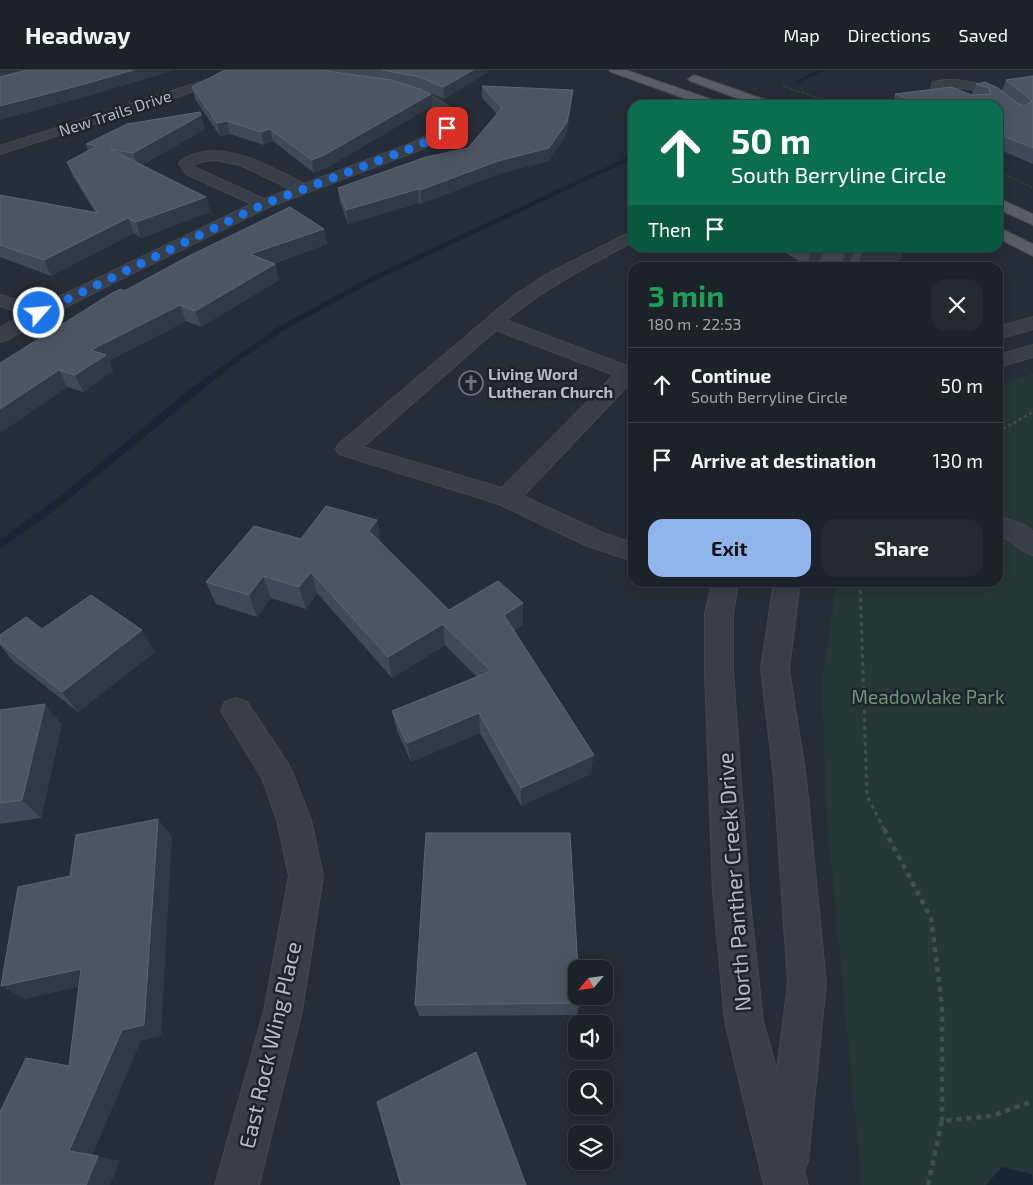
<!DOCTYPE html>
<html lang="en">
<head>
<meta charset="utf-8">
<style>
  body { margin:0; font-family:"Exo 2",sans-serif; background:#252a32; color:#f1f3f6; height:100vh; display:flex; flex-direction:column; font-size:19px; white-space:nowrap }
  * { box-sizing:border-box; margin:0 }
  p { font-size:16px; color:#a0a4a8 }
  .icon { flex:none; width:28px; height:28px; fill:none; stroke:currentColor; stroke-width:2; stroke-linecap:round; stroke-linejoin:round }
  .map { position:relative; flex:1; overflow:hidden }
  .details { position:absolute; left:628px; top:192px; width:375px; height:325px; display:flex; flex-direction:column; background:#1c222a; border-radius:15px; box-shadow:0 2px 12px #0003,0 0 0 1px #3a3f47 }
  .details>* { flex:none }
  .hud { position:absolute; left:628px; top:30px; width:375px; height:152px; border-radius:15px; box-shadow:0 2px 12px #0003,0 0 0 1px #3a3f47; background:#0b6e4f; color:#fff; overflow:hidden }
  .needle { width:32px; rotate:241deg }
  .fabs { position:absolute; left:568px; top:890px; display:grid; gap:10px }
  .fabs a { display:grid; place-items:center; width:45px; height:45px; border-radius:10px; background:#1c222a; box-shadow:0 2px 12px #0003,0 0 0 1px #3a3f47; font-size:25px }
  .pin { position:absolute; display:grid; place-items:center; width:42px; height:42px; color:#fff; margin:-21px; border-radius:10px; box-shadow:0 2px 8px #0006 }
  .me { position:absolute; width:55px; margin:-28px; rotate:63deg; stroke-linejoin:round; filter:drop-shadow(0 0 4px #0008) }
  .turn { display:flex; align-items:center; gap:18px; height:105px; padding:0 20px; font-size:22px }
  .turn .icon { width:65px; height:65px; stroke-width:2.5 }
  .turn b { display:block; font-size:35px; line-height:42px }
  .then { display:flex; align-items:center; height:48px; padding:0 20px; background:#0003; gap:10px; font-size:19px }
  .round { display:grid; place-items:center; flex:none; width:52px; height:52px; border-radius:15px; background:#252a32 }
  .headline { display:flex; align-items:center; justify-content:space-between; height:85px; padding:0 20px }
  h1 { font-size:30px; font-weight:700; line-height:38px; color:#1e9e55 }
  .primary-button { display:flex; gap:10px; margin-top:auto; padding:10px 20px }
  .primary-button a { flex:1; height:58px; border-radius:15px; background:#90b4ec; color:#111; font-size:20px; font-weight:700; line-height:58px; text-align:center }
  .primary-button a+a { background:#252a32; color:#f1f3f6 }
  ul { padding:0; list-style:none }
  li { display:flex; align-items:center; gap:15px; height:75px; padding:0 20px; border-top:1px solid #3a3f47 }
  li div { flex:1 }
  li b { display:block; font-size:19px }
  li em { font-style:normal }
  header { display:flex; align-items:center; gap:30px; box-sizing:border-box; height:70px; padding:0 25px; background:#1c222a; border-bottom:1px solid #3a3f47 }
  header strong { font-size:24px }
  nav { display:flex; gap:28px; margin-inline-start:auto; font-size:18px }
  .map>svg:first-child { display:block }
</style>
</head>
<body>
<header>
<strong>Headway</strong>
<nav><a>Map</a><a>Directions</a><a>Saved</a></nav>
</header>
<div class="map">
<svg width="1033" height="1115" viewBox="0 0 1033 1115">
  <rect width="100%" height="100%" fill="#252d38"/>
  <!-- green -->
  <path fill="#263739" d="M1033 303V1115H862L826 738 822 608 837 513 998 512V316Z"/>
  <!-- water -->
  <path fill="#192435" d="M1002 1097 1032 1104 1033 1115H986Z"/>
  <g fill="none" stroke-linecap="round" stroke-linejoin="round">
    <!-- stream -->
    <path fill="#192435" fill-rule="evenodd" d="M818 0H824L798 13 794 12Z
      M632 85V89L372 212 284 260 229 298 70 428 37 453 0 479V470L63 424 190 319 278 257 367 209Z"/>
    <!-- minor casing -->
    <g stroke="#414852" stroke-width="2">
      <path id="minor" d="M241 0H264L262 2 232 9 0 84V76L225 4Z
        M945 10C965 9 1001 16 1014 32L1008 36 970 19 943 17 983 32 985 35H968L933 22 931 19 933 12Z
        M396 15C418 21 446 26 457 48 451 65 437 71 422 79L269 137 117 211 46 247 7 270 0 272V258L24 244 0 236V225L38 237 252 134 186 104 179 93C182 89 187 87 192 85 229 71 272 98 304 114L412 73 432 63 442 54 444 48C436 31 408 26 392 22L390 19ZM215 90 240 95 291 119 264 129 196 98 194 95 203 91Z
        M632 161V172C588 196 545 218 506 250L632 298V311L523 426 603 463 632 473V491L585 475 499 434 339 384 336 379 339 374 516 224 544 206ZM496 260 614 305 502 418 363 377Z
        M1033 247V259L998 269V257Z
        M1033 275V287L998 297V285Z
        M998 446 1026 456 1033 462V485C1019 481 1011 469 998 464Z
        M712 512H738L733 544V601L749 822 763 951 777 1001 788 913 774 708 761 599 774 512H800L789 599 806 708 826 913 808 1091 804 1101 808 1115H764L725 951 713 822 705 601V544Z
        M236 628 247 632 287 692 292 702 311 750 323 806 302 941 259 1115H215L264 941 289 806 277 750 262 708 221 641 225 632Z"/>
    </g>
    <!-- major casing -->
    <g stroke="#414852" stroke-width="2">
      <path id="major" d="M609 0H626L719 32 721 35H703L611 2Z
        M694 5 772 32 774 35H756L690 11 688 9Z
        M998 128 1033 144V155L998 139Z
        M998 157 1033 174V186L998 168Z"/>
    </g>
    <!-- path-far3 -->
    <path stroke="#3f5052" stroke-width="1" stroke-dasharray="2 2" stroke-linecap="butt" d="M783 16 839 35
      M998 101 1033 118"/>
    <!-- path-far2 -->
    <path stroke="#3f5052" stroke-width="2.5" stroke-dasharray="3 3" stroke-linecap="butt" d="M998 362 1033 342"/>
    <!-- path-far1 -->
    <path stroke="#3f5052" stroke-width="3" stroke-dasharray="4 4" stroke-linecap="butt" d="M860 512 867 726 885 761"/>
    <!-- path -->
    <path stroke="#3f5052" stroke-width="4.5" stroke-dasharray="5 5" stroke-linecap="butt" d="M884 759 931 848 942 936V1051
      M928 1115 942 1051 992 1046 1033 1031"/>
    <!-- minor -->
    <use href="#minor" fill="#383f49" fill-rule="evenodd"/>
    <!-- major -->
    <use href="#major" fill="#565e69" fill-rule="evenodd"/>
  </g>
  <!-- wall -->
  <path fill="#404957" d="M326 0H488V2L444 29 421 19 432 36 326 98 314 103 273 71 264 75 230 64 220 66 195 29 192 17 334 2 343 4Z
    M1033 6V94L998 79V35H892L895 24H972L976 14 1002 21 1006 10Z
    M482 16 572 32 566 65 549 91 498 104 421 134 419 133 348 154 340 132 338 118 468 78 497 44 482 28Z
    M205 59 142 95 206 127 210 142 141 168 134 163 51 206 0 187V125L95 142 73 107 67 92 88 81 86 74Z
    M324 159 327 174 273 194 279 210 201 257 186 251 109 291 113 301 83 322 67 317 0 363 124 221Z
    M778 178H905L900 190 876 198H829L820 192 807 196Z
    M301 469 381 472V473L449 540 523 533V555L513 561 591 704 521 736 480 663 411 692 397 661 392 641 477 607 445 575 392 608 317 523 306 539 271 528 257 547 216 534 206 512Z
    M42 559 155 582 78 642 12 590 0 575V565Z
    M0 640 62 654 41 748 0 754Z
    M580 933 577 945 419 946 415 935Z"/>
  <!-- shaded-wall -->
  <path fill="#303946" d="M0 0H35L0 8Z
    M133 0H175L89 26 0 50V36Z
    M473 0H488V2L444 29 443 17Z
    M573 20 572 32 566 65 549 91 498 104 421 134 420 120 498 91Z
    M431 24 432 36 326 98 314 103 312 90Z
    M201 45 205 59 138 97 133 83Z
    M227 51 230 64 220 66 217 53Z
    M270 59 273 71 264 75 261 62Z
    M418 119 419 133 348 154 346 140Z
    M206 127 210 142 141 168 136 152Z
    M128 148 134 163 51 206 44 190Z
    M324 159 327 174 254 200 250 184Z
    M812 178H824L820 192 807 196Z
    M847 178H855L848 198H840Z
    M863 178H905L900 190 876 198H857Z
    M275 194 279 210 201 257 195 241Z
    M180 235 186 251 109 291 113 301 83 322 75 305 91 280Z
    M59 300 67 317 0 363V339Z
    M377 450 381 472 374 483 369 461Z
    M311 502 317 523 306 539 299 517Z
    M263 506 271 528 257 547 249 525Z
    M523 533V555L504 567V545Z
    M443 554 445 575 392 608 388 587Z
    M142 560 155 582 78 642 62 622Z
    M45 634 62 654 41 748 22 730Z
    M479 643 480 663 411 692 407 673Z
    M594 685 591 704 521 736V718Z
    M158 749 172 766 161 966 141 971 92 1086 69 1081Z
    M81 899 101 912 25 929 1 916Z
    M98 1086 120 1091 110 1115H86Z"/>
  <!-- building -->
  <path fill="#4c5663" stroke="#5c6572" d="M27 0H133L85 14 0 36V7Z
    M228 0H325L334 2 391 10 420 19 431 24 324 85 312 90 270 59 261 62 227 51 217 53 192 17 223 1Z
    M382 0H473L443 17 420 7Z
    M1033 6V78L998 64V35H923L895 24 951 17 972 25 991 24 989 18 976 14 985 12 998 18 1017 33 1024 36 1031 32V30L1006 10Z
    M482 16 573 20 567 52 549 78 498 91 420 120 418 119 346 140 338 118 426 87 468 78 502 38Z
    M200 42 201 45 133 83 110 79 206 127 136 152 128 148 44 190 0 175V125L98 143 67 92 97 76 86 74 127 54Z
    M290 137 324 159 250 184 275 194 195 241 180 235 91 280 106 285 75 305 59 300 0 339V293L112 223 121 219 124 221 191 185Z
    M326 436 377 450 369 461 449 540 498 511 523 533 504 545 594 685 521 718 479 643 407 673 392 641 491 601 443 554 388 587 311 502 299 517 263 506 249 525 206 512 254 456 301 469Z
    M91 525 142 560 62 622 0 573V565L26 547 42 559Z
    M45 634 22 730 0 733V640Z
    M158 749 144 955 122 960 69 1081 98 1086 86 1115H0V1042L26 988 69 996 81 899 1 916 18 817 70 806 76 765Z
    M426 763H570L578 899H576V926H580V933L415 935Z
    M476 982 526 1115H401L377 1032Z"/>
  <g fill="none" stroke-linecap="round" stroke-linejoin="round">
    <!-- route -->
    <path stroke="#1a73e8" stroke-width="9" stroke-dasharray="0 16.2" d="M39 243 264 134 417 76 436 67 447 58"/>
  </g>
  <!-- icons -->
  <defs>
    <g id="church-ring" transform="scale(1.25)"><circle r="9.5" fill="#1d242e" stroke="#6b7280" stroke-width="1.5"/><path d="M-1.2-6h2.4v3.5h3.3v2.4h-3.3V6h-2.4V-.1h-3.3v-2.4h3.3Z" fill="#6b7280"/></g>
  </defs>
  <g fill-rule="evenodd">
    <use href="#church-ring" x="471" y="313"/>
  </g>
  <g text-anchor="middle" stroke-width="5" stroke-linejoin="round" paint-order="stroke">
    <!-- far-street labels -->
    <g font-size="16" fill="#b3bac5" stroke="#1d242e">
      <text transform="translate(115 43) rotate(-18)" y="6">New Trails Drive</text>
    </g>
    <!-- far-poi labels -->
    <g font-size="16" font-weight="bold" fill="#b3bac5" stroke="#1d242e" text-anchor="start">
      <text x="488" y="310">Living Word<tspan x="488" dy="18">Lutheran Church</tspan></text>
    </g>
    <!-- park labels -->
    <g font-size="19" fill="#6d9376" stroke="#1d242e">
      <text x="928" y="634">Meadowlake Park</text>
    </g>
    <!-- near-street labels -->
    <g font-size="22" fill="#b3bac5" stroke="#1d242e">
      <text transform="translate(734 812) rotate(-94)" y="8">North Panther Creek Drive</text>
      <text transform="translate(270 975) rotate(-77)" y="8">East Rock Wing Place</text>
    </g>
  </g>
</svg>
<div class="fabs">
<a><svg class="needle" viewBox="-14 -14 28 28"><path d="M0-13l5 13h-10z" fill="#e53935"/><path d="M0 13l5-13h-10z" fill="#a0a4a8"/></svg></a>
<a><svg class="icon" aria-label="sound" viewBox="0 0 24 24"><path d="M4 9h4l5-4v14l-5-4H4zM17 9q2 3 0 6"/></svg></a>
<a><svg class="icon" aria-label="search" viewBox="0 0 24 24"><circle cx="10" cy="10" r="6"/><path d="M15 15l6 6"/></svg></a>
<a><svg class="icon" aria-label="layers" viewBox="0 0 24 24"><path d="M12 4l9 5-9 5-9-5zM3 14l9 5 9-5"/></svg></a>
</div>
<div class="pin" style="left:447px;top:58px;background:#d93025"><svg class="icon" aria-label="arrive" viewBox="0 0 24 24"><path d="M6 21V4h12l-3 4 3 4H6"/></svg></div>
<svg class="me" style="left:39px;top:243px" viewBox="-20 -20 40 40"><circle r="17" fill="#1a73e8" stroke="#fff" stroke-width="3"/><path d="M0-11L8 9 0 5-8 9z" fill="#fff"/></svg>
<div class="hud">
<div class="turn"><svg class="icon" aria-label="ahead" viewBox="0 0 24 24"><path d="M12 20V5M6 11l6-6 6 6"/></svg><div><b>50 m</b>South Berryline Circle</div></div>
<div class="then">Then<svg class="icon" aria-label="arrive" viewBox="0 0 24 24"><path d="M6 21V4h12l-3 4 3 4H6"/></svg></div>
</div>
<section class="details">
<div class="headline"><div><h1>3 min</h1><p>180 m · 22:53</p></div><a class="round"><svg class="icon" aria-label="close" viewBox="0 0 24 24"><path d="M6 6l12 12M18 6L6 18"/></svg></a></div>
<ul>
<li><svg class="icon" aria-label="ahead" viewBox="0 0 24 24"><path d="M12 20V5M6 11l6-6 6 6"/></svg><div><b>Continue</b><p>South Berryline Circle</p></div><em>50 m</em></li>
<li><svg class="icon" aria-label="arrive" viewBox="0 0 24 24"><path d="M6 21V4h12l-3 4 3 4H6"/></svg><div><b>Arrive at destination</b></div><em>130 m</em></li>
</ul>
<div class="primary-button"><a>Exit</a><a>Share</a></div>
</section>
</div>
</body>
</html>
